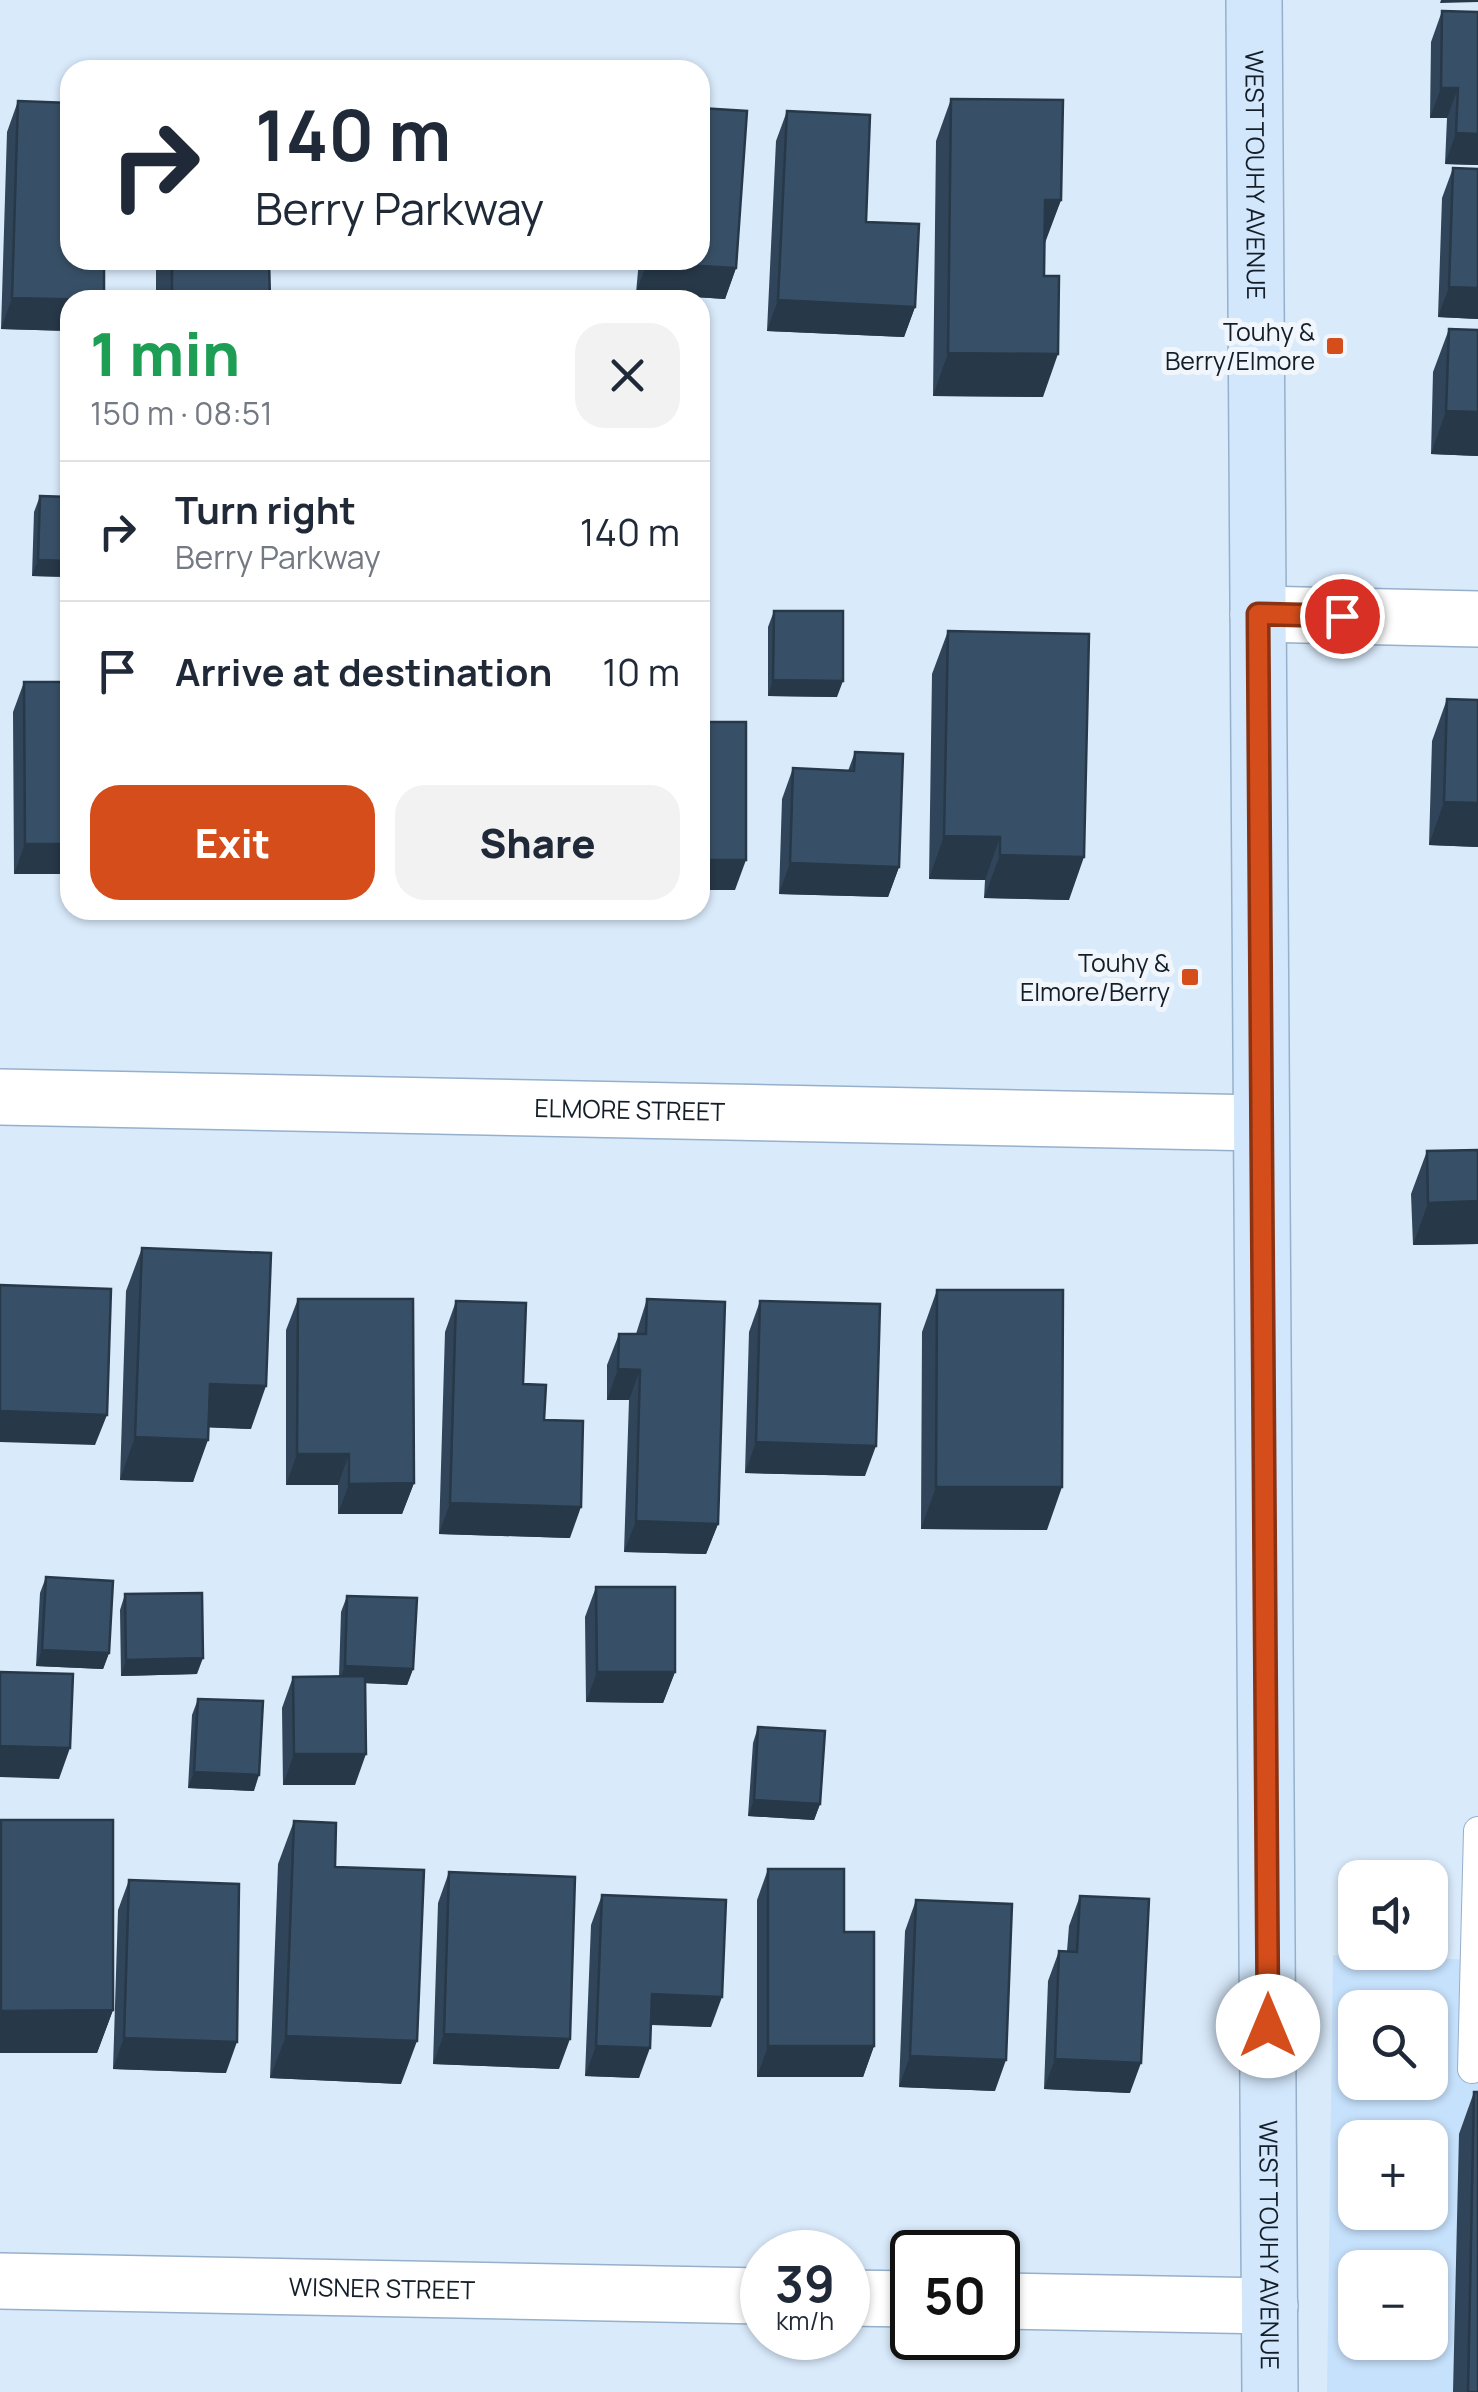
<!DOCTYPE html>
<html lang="en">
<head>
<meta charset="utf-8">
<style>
  body { margin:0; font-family:Manrope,sans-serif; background:#f2f2f3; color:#1f2937; height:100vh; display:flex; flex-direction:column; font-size:38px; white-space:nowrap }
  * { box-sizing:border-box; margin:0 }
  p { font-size:32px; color:#747a83 }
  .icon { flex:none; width:55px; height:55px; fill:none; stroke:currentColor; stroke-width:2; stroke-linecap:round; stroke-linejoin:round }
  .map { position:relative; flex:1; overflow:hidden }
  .sheet { position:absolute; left:60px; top:290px; width:650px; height:630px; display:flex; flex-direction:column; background:#fff; border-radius:30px; box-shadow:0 2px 8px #0004 }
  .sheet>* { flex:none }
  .guide { position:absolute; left:60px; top:60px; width:650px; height:210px; border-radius:30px; box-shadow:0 2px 8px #0004; background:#fff; color:#1f2937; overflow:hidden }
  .controls { position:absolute; left:1338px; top:1860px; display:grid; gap:20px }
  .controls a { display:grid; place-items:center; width:110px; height:110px; border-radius:20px; background:#fff; box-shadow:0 2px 8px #0004; font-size:50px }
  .speed { position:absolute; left:740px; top:2230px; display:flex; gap:20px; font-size:50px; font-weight:700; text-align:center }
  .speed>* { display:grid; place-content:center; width:130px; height:130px; border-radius:50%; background:#fff; box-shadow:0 2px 8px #0004; line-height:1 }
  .speed small { font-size:25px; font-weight:400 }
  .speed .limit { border:5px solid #111; border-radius:15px; background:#fff; color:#111 }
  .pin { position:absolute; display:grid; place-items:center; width:85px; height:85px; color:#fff; margin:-42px; border:5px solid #fff; border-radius:50%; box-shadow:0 2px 10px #0007 }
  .me { position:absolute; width:110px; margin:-55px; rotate:0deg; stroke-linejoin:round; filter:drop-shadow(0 0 8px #0008) }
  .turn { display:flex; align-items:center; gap:35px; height:210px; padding:0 30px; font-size:45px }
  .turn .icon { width:130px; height:130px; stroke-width:2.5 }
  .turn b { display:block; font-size:70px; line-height:85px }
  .round { display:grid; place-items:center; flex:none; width:105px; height:105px; border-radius:30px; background:#f2f2f3 }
  .head { display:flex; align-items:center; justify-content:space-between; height:170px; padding:0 30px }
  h1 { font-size:60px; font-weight:800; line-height:75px; color:#1e9e55 }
  .button { display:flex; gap:20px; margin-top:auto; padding:20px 30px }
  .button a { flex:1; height:115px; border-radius:30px; background:#d44d1a; color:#fff; font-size:40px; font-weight:800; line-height:115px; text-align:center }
  .button a+a { background:#f2f2f3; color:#1f2937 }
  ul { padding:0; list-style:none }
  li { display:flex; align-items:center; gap:30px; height:140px; padding:0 30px; border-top:2px solid #e0e1e3 }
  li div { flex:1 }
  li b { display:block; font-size:38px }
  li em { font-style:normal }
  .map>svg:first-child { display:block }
</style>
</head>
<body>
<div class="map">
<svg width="1478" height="2392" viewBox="0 0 1478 2392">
  <rect width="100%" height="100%" fill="#d9eafb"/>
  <!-- built -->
  <path fill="#c6e1fc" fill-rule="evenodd" d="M1333 1955 1478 1960V2392H1327ZM1355 2008H1430V2082H1355ZM1355 2138H1430V2212H1355ZM1355 2268H1430V2342H1355Z"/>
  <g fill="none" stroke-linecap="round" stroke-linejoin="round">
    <!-- lane casing -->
    <g stroke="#96b0cb" stroke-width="30">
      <path id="lane" d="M1472 2069 1478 1831"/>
    </g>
    <!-- street casing -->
    <g stroke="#96b0cb" stroke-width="58">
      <g id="street">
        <path d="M1258 614 1478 619"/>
        <path id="s1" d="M0 1097 1261 1123"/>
        <path id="s2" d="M0 2281 762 2296"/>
        <path d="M848 2298 912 2299"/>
        <path d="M998 2301 1270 2306"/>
      </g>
    </g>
    <!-- secondary casing -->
    <g stroke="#96b0cb" stroke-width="58">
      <g id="secondary">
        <path id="s3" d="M1254 0 1270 2392"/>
      </g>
    </g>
    <!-- lane -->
    <use href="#lane" stroke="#fff" stroke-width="28"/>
    <!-- street -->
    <use href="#street" stroke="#fff" stroke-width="55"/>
    <!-- secondary -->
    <use href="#secondary" stroke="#d2e7fc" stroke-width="55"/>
  </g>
  <!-- wall -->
  <path fill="#304559" d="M1442 11 1478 165 1445 164 1447 118H1430L1431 42Z
    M951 99 1061 200 1044 243 1043 397 933 396 936 141Z
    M18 101 70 300V331L1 329 7 132Z
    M787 111 866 222 915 307 904 337 767 331 776 141Z
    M1453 168 1478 169V319L1438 317 1442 198Z
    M156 260H269L270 300H156Z
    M639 260H700L736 268 725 299 636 293Z
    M1449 329 1478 330V456L1431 454 1433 372Z
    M70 395V494H64V411Z
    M40 496 70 497V577L32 576 34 512Z
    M774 611 837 697 768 696V627Z
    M948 631 1069 900 984 898 985 880 929 879 932 674Z
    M24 682 70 874H14L13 712Z
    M1447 699 1478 700V847L1429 845 1432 741Z
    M855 752 899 867 888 897 779 894 782 799 793 768 848 771Z
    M1478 1150V1244L1413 1245 1411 1194 1427 1151Z
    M142 1248 251 1429 209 1427 193 1482 120 1480 126 1291Z
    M937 1290 1047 1530 921 1529 922 1332Z
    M298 1299 414 1483 402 1514H338V1485H286V1330Z
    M647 1299 718 1524 706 1554 624 1552 629 1400H607V1365L619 1334H636Z
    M456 1301 523 1384 544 1420 570 1538 439 1534 445 1332Z
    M760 1301 865 1476 745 1473 749 1332Z
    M46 1577 109 1653 103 1669 36 1666 40 1593Z
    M596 1587 675 1672 663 1703 586 1702 585 1617Z
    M125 1594 197 1674 121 1676 120 1610Z
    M347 1596 413 1669 407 1685 365 1683 355 1785H283L282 1708 293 1677 339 1676 341 1612Z
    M198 1699 254 1791 188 1788 192 1715Z
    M758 1727 820 1804 814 1820 748 1816 753 1743Z
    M1 1820 113 2010 97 2053H0V1824Z
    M294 1821 335 1867 401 2084 270 2078 278 1864Z
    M768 1869 844 1932 874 2046 863 2077H757V1900Z
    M449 1872 559 2069 433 2064 438 1903Z
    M129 1880 226 2073 113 2069 118 1910Z
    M602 1895 711 2027 651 2025 639 2078 585 2076 591 1925Z
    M1080 1896 1130 2093 1044 2089 1048 1981 1059 1951H1067L1069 1926Z
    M916 1900 995 2091 899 2087 905 1931Z
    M1474 2092 1478 2392H1453L1459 2134Z"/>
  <!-- shaded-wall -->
  <path fill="#273848" d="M1441 0H1478V2L1440 3Z
    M1441 88H1458L1447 118H1430Z
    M1456 133 1478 134V165L1445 164Z
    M1045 200H1061L1045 243H1030Z
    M475 260H537V262L474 263Z
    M647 263 736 268 725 299 636 293Z
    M1449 287 1478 288V319L1438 317Z
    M12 298 70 300V331L1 329Z
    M778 300 915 307 904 337 767 331Z
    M948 353 1058 354 1043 397 933 396Z
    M1446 411 1478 412V456L1431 454Z
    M70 477V494H64Z
    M38 560 70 561V577L32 576Z
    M773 680 843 681 837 697 768 696Z
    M1444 802 1478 803V847L1429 845Z
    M944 836 1000 837 985 880 929 879Z
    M25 844H70V874H14Z
    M1000 855 1084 857 1069 900 984 898Z
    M700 860H746L735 890H700Z
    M790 863 899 867 888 897 779 894Z
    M1478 1201V1244L1413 1245 1428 1203Z
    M618 1369 640 1370 629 1400H607Z
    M210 1384 266 1386 251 1429 195 1427Z
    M0 1411 107 1415 95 1445 0 1442Z
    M135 1437 208 1440 193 1482 120 1480Z
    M756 1442 876 1446 865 1476 745 1473Z
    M297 1454H349L338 1485H286Z
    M414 1483 402 1514H338L349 1484Z
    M936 1487H1062L1047 1530 921 1529Z
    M450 1503 581 1507 570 1538 439 1534Z
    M636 1521 718 1524 706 1554 624 1552Z
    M42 1650 109 1653 103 1669 36 1666Z
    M203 1658 197 1674 121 1676 126 1660Z
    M345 1666 413 1669 407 1685 339 1682Z
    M597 1672H675L663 1703 586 1702Z
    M0 1746 70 1748 59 1779 0 1777Z
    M294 1754H366L355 1785H283Z
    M194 1772 259 1775 254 1791 188 1788Z
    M754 1800 820 1804 814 1820 748 1816Z
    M652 1994 722 1997 711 2027 641 2024Z
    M113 2010 97 2053H0V2014L1 2011Z
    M444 2034 570 2039 559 2069 433 2064Z
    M286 2036 417 2041 401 2084 270 2078Z
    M124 2038 237 2042 226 2073 113 2069Z
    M596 2046 650 2048 639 2078 585 2076Z
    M768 2046H874L863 2077H757Z
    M910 2056 1006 2060 995 2091 899 2087Z
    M1055 2059 1141 2063 1130 2093 1044 2089Z"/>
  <!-- building -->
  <path fill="#385067" stroke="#273848" stroke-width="2.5" d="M1442 11 1478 12V134L1456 133 1458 88H1441Z
    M951 99 1063 100 1061 200H1045L1044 276H1059L1058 354 948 353Z
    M18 101 70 103V260H104V300L12 298Z
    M700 108 747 111 736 268 647 263 648 260H700Z
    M787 111 870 115 866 222 919 224 915 307 778 300Z
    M1453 168 1478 169V288L1449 287Z
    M172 260H269L270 300H172Z
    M1449 329 1478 330V412L1446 411Z
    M40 496 70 497V561L38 560Z
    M774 611H843V681L773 680Z
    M948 631 1089 634 1084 857 1000 855V837L944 836Z
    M24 682H70V844H25Z
    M1447 699 1478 700V803L1444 802Z
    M700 722H746V860H700Z
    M855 752 903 754 899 867 790 863 793 768 854 771Z
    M1478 1150V1201L1428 1203 1427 1151Z
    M142 1248 271 1253 266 1386 210 1384 208 1440 135 1437Z
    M0 1285 111 1289 107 1415 0 1411Z
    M937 1290H1063L1062 1487H936Z
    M298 1299H413L414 1483 349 1484V1454H297Z
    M647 1299 725 1302 718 1524 636 1521 640 1370 618 1369 619 1334H646Z
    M456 1301 526 1303 523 1384 546 1385 544 1420 583 1421 581 1507 450 1503Z
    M760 1301 880 1304 876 1446 756 1442Z
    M46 1577 113 1581 109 1653 42 1650Z
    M596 1587H675V1672H597Z
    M202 1593 203 1658 126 1660 125 1594Z
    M347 1596 417 1598 413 1669 345 1666Z
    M0 1672 73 1674 70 1748 0 1746Z
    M365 1676 366 1754H294L293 1677Z
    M198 1699 263 1701 259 1775 194 1772Z
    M758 1727 825 1731 820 1804 754 1800Z
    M1 1820H113V2010L1 2011Z
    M294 1821 336 1823 335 1867 424 1870 417 2041 286 2036Z
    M768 1869H844V1932H874V2046H768Z
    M449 1872 575 1877 570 2039 444 2034Z
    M129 1880 239 1884 237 2042 124 2038Z
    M602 1895 726 1900 722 1997 652 1994 650 2048 596 2046Z
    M1080 1896 1149 1899 1141 2063 1055 2059 1059 1951 1077 1952Z
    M916 1900 1012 1904 1006 2060 910 2056Z
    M1474 2092H1478V2392H1468Z"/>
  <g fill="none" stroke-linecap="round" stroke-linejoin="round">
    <!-- route casing -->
    <g stroke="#8a3211" stroke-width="25">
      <path id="route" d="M1268 2026 1258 614 1342 616"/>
    </g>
    <!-- route -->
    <use href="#route" stroke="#d44d1a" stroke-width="18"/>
  </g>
  <!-- markers -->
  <g fill="#d44d1a" stroke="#f0f6fb" stroke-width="4">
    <rect x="1325" y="336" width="20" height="20" rx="5"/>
    <rect x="1180" y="967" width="20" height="20" rx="5"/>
  </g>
  <g text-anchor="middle" stroke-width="10" stroke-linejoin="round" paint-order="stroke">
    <!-- street labels -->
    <g font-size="25" fill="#141e28" stroke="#f0f6fb">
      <text dy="9" stroke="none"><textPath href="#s3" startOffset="175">WEST TOUHY AVENUE</textPath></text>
      <text dy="9" stroke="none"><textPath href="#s1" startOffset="630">ELMORE STREET</textPath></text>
      <text dy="9" stroke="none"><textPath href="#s3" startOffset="2245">WEST TOUHY AVENUE</textPath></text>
      <text dy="9" stroke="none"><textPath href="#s2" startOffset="382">WISNER STREET</textPath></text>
    </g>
    <!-- poi labels -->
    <g font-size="25" fill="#141e28" stroke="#f0f6fb" text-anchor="end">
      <text x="1315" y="341">Touhy &amp;<tspan x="1315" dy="29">Berry/Elmore</tspan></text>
      <text x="1170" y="972">Touhy &amp;<tspan x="1170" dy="29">Elmore/Berry</tspan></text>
    </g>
  </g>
</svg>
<div class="controls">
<a><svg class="icon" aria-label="sound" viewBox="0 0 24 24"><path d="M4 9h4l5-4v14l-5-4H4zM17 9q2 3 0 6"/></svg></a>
<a><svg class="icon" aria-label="search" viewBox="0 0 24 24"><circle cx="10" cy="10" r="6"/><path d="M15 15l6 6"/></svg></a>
<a>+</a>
<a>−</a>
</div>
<div class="speed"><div>39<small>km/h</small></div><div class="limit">50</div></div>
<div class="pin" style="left:1342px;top:616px;background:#d93025"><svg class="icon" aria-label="arrive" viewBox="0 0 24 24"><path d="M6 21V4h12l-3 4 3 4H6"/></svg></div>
<svg class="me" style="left:1268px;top:2026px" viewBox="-20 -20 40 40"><circle r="19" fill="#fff"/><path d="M0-13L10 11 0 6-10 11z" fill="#d44d1a"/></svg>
<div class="guide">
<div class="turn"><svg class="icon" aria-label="right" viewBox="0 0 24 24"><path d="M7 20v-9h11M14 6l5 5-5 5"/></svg><div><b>140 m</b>Berry Parkway</div></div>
</div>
<section class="sheet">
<div class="head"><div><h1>1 min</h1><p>150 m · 08:51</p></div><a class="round"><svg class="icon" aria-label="close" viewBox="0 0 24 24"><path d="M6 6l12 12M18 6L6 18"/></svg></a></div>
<ul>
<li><svg class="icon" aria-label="right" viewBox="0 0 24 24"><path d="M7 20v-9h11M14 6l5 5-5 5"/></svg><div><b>Turn right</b><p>Berry Parkway</p></div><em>140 m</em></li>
<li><svg class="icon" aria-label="arrive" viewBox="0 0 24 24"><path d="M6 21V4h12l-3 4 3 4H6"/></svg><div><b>Arrive at destination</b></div><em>10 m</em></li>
</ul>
<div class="button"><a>Exit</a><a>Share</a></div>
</section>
</div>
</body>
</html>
